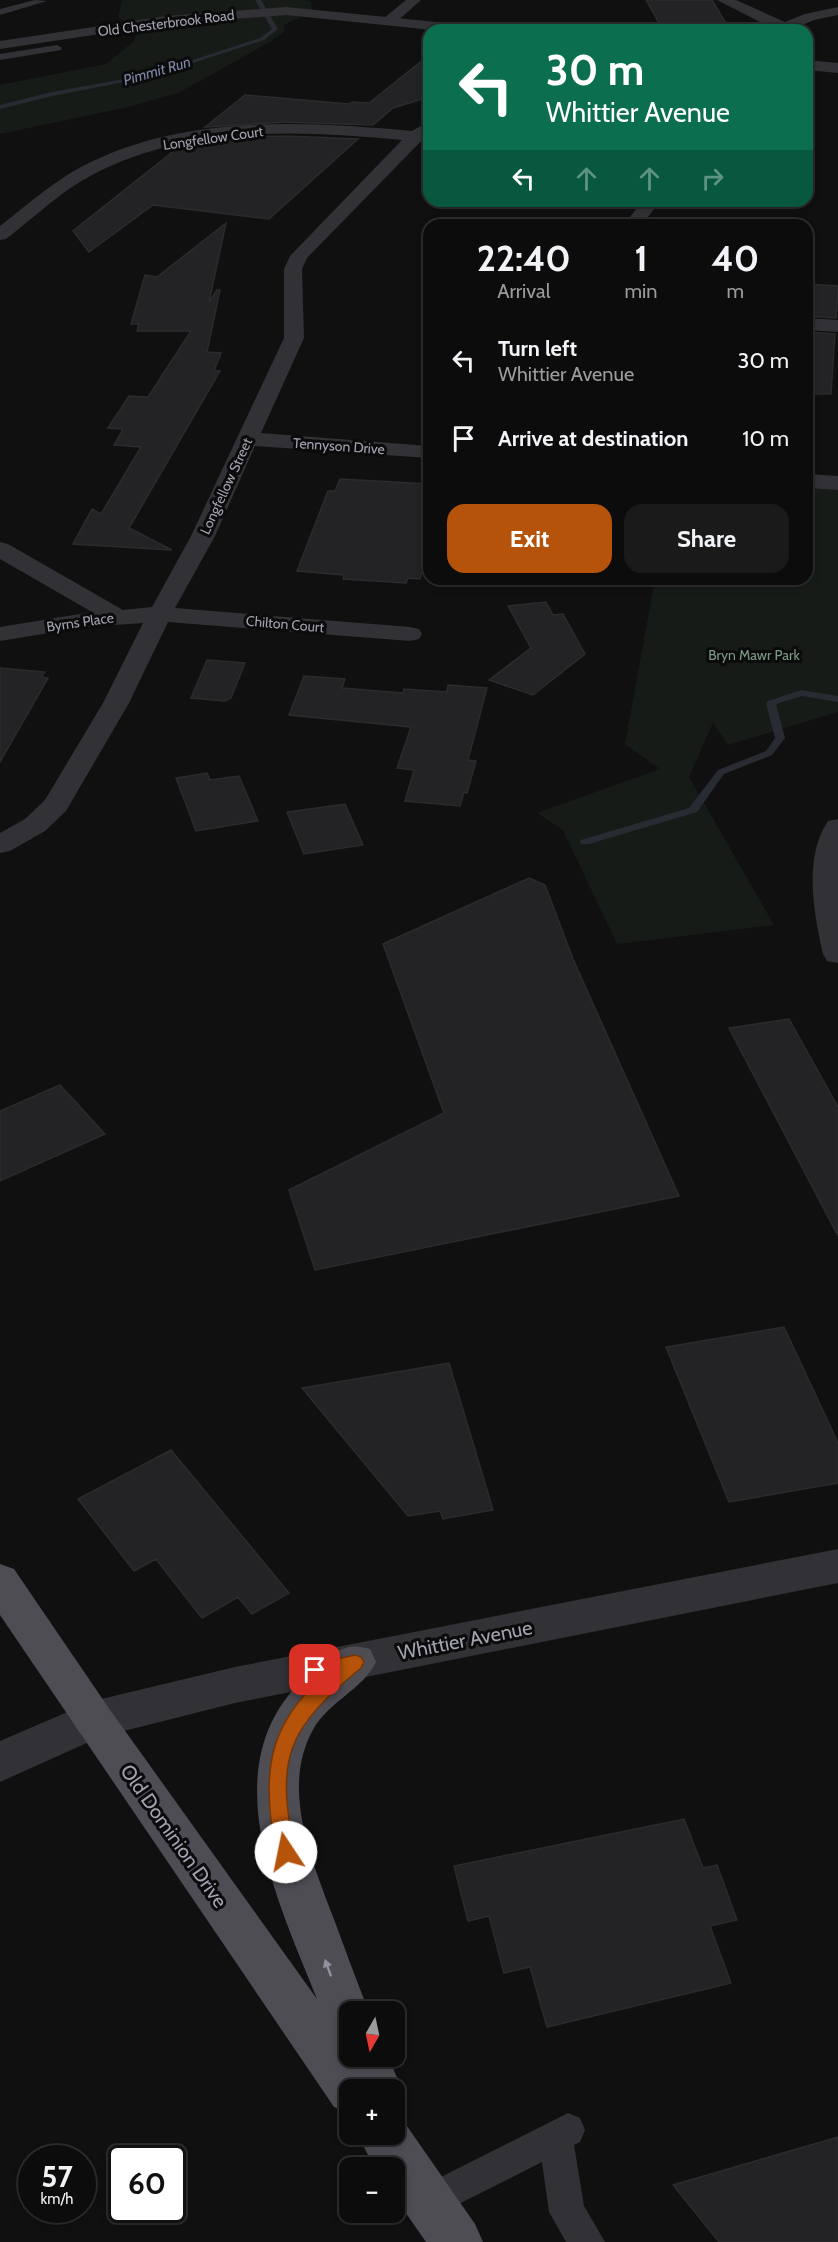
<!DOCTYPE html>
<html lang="en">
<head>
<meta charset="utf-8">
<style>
  body { margin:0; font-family:Cabin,sans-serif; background:#1a1a1b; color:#f1f3f6; height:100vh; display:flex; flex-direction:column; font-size:22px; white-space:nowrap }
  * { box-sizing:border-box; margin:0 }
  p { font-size:20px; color:#9a9b9d }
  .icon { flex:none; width:33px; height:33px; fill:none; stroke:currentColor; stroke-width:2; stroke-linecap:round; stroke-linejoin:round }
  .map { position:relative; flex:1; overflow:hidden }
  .sheet { position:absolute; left:423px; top:219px; width:390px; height:366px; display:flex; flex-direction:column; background:#0c0c0d; border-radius:18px; box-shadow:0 3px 9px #0003,0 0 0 2px #2c2c2e }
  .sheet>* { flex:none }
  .guide { position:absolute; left:423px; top:24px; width:390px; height:183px; border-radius:18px; box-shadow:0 3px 9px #0003,0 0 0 2px #2c2c2e; background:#0b6e4f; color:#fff; overflow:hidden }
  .needle { width:39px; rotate:189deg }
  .buttons { position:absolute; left:339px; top:2001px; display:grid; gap:12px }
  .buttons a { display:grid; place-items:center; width:66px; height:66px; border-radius:12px; background:#0c0c0d; box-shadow:0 3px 9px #0003,0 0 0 2px #2c2c2e; font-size:30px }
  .speed { position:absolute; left:18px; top:2145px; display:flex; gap:12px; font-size:30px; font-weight:700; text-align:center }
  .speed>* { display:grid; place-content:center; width:78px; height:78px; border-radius:50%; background:#0c0c0d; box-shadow:0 3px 9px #0003,0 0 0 2px #2c2c2e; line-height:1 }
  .speed small { font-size:15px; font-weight:400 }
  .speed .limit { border:3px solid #111; border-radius:9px; background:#fff; color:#111 }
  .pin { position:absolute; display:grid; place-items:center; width:51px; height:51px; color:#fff; margin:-26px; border-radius:12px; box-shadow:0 3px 9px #0006 }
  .me { position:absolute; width:66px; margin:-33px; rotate:349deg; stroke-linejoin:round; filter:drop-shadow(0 0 4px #0008) }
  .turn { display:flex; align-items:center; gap:21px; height:126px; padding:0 24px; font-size:27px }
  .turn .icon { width:78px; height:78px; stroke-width:2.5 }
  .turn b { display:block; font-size:42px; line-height:51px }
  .lanes { display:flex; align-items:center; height:57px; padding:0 24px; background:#0003; justify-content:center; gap:30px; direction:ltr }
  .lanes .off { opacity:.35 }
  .eta { display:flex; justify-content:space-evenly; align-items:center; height:102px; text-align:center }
  .eta b { font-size:36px; font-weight:700; line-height:42px }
  .button { display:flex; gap:12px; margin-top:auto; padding:12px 24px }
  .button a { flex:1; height:69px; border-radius:18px; background:#b45309; color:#fff; font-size:24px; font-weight:700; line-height:69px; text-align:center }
  .button a+a { background:#1a1a1b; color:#f1f3f6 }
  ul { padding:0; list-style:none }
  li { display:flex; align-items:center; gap:18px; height:78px; padding:0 24px }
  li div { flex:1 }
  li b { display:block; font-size:22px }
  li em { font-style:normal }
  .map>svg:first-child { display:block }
</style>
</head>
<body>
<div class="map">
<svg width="838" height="2242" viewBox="0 0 838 2242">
  <rect width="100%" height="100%" fill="#101011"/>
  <!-- green -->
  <path fill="#171b18" d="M122 0H306L311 1 312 10 284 25V32L270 42 178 93 128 107 0 134V85L106 64 134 41 137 33 118 17Z
    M807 488 838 490V712L728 745 713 723 689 777 774 925 617 944 563 830 537 813 660 769 625 744 655 579H807Z"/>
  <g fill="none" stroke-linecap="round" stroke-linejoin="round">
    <!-- stream -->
    <path fill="#282b32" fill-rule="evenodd" d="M255 0H261L278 29 264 40 150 77 52 96 0 109V105L52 92 147 75 260 38 272 29Z
      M801 690 838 696V702L802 696 776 704 785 738 772 755 724 774 697 812 589 844H581L580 842 581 840 689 808 718 770 766 751 775 738 766 703 768 701Z"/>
  </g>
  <!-- building -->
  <path fill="#232325" stroke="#2b2a2c" stroke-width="1.5" d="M646 0H712L730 30H663Z
    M429 55V97L393 108 373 125 285 122 205 127 245 95 349 104 352 102 369 103Z
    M285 136 358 139 269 219 153 205 89 252 73 231 180 146 245 137Z
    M226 223 209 302 217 290H220L207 352 221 353 214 371H220L129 528 172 550 73 544 92 509 101 514 141 447 114 445 123 429 108 428 129 396 148 397 191 331H137L139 324H131L145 275 157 277Z
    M807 284 838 286 836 318 807 316Z
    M807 332 835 334 831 394H807Z
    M340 479 429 484V548L420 579 408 578 406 583 343 579 344 575 297 571 328 491H335Z
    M546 602 553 615 563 614 585 654 533 695 489 680 531 648 508 606Z
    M207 660 245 663 231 698 225 701 191 698Z
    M0 668 45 672 41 677 48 678 0 762Z
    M304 676 345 679 342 688 403 693 404 689 447 692 448 685 487 688 468 760 476 761 467 793 464 792 460 806 405 801 414 770 397 768 411 727 289 715Z
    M207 773 210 780 239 776 258 821 196 831 176 778Z
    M345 804 363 845 304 854 287 812Z
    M529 878 545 885 573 959 679 1196 315 1270 289 1190 444 1113 383 944Z
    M789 1019 838 1107V1236L729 1028Z
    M60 1085 105 1134 0 1181V1111Z
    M784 1327 838 1443V1483L729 1502 666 1347Z
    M449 1363 493 1510 443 1519 440 1511 408 1516 302 1388Z
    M171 1450 289 1593 252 1614 238 1597 202 1618 156 1559 134 1571 78 1499Z
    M684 1819 703 1868 717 1865 737 1920 710 1926 731 1983 547 2027 530 1967 504 1973 489 1916 468 1921 454 1866Z
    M838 2137V2242H719L673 2185Z"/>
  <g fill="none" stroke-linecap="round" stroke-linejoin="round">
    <!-- service -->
    <path fill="#323135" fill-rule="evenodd" d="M35 0 47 1 0 15V9Z
      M57 45 62 48 61 50 0 60V54Z
      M568 2113 580 2118 585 2130 580 2142 574 2145 584 2206 605 2242H566L549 2212 542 2162 429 2219 417 2213 411 2201 417 2189Z"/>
    <!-- minor -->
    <path fill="#323135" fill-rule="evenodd" d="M406 0H421L394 24H384V18Z
      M717 0H736L785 22 805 14 838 7V15L814 20 790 30H776Z
      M429 121V133L307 258 302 269 304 338 261 433 429 446V458L255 446 215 536 175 608 410 627 419 629 422 634 419 639 410 641 168 622 129 703 66 811 45 831 10 851 0 853V833L25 819 45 800 103 703 143 623 86 627 0 641V627L92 612 0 559V542L8 544 123 610 152 607 191 536 284 338V269L290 256 402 140C300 130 188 125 94 174 62 190 35 217 6 239L0 240V226C26 206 51 183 81 167 181 114 302 121 412 131Z
      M642 201H660L642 225H624Z
      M807 318 838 320V332L807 330Z
      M807 474 838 476V490L807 488Z
      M838 819V963L827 961 823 954C814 914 803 858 828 821Z
      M838 1549V1583L235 1703 100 1737 0 1782V1741L93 1701 235 1667Z"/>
    <!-- tertiary -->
    <path fill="#323135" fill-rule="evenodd" d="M286 7 476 26 483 30H433L286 15 167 24 0 49V41L167 16Z
      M807 60 838 63V73L807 70Z"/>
    <!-- primary -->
    <path fill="#4e4d54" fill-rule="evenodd" d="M0 1564 14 1569 108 1707 317 1999C277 1898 208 1760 311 1672 331 1656 343 1640 370 1649L376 1662C363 1689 330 1701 314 1728 279 1788 313 1863 335 1922 346 1952 357 1982 369 2012H350V2056H388L402 2090 394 2107V2090H350V2114L334 2107 0 1615Z
      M394 2114 400 2116 475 2224 483 2242H426L394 2196V2168H375L357 2134H394Z"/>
  </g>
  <!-- one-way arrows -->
  <defs><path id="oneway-solid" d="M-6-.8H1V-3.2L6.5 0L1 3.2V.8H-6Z" transform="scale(1.5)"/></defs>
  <use fill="#91929e" href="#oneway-solid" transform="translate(328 1968) rotate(-110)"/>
  <!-- route -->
  <path fill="#b45309" stroke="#753606" stroke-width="1.5" d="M355 1655 361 1657 364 1662 361 1668C287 1729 275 1757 295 1852L292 1859 286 1861 279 1859 276 1852C262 1780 264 1725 326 1675L315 1677 309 1675 306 1670 309 1665Z"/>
  <g text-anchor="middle" stroke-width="6" stroke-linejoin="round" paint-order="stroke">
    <!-- far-street labels -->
    <g font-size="14" fill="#a2a3b0" stroke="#0b0b0c">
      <text transform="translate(166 23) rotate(-7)" y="5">Old Chesterbrook Road</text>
      <text transform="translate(213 138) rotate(-8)" y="5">Longfellow Court</text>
      <text transform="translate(339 446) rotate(4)" y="5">Tennyson Drive</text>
      <text transform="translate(226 486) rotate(-65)" y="5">Longfellow Street</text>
      <text transform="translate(80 622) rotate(-8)" y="5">Byrns Place</text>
      <text transform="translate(285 624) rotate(5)" y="5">Chilton Court</text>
    </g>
    <!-- far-park labels -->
    <g font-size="14" fill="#7b9985" stroke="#0b0b0c">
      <text x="754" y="660">Bryn Mawr Park</text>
    </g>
    <!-- far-water labels -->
    <g font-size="15" font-style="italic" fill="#7d88a7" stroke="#0b0b0c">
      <text transform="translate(157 71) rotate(-16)" y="5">Pimmit Run</text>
    </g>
    <!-- near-street labels -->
    <g font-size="20" fill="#a2a3b0" stroke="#0b0b0c">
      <text transform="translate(465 1640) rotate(-11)" y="7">Whittier Avenue</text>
      <text transform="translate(174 1836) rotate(55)" y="7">Old Dominion Drive</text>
    </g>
  </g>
</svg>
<div class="buttons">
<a><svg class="needle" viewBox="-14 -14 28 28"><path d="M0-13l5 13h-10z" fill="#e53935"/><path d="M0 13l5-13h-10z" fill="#9a9b9d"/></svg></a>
<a>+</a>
<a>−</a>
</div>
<div class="speed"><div>57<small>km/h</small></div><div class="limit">60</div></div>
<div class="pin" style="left:315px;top:1670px;background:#d93025"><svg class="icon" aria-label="arrive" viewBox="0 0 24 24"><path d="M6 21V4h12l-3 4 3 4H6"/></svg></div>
<svg class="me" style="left:286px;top:1852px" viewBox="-20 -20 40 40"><circle r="19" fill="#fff"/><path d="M0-13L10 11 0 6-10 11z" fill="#b45309"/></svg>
<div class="guide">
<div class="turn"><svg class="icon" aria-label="left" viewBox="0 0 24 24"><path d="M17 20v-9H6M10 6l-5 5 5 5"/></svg><div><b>30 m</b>Whittier Avenue</div></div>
<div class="lanes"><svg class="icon" aria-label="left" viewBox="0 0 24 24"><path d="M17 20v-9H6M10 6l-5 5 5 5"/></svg><svg class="icon off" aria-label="ahead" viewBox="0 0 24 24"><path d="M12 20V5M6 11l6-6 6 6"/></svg><svg class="icon off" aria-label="ahead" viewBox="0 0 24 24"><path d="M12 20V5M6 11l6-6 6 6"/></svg><svg class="icon off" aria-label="right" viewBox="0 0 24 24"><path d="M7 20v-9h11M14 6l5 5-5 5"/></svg></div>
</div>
<section class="sheet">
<div class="eta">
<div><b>22:40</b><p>Arrival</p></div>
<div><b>1</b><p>min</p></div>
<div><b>40</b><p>m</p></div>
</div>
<ul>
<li><svg class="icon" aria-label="left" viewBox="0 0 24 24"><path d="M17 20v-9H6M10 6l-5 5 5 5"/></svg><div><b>Turn left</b><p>Whittier Avenue</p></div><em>30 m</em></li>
<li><svg class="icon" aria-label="arrive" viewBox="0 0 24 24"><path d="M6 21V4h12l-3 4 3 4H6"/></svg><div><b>Arrive at destination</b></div><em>10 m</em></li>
</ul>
<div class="button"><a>Exit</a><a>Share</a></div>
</section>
</div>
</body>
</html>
